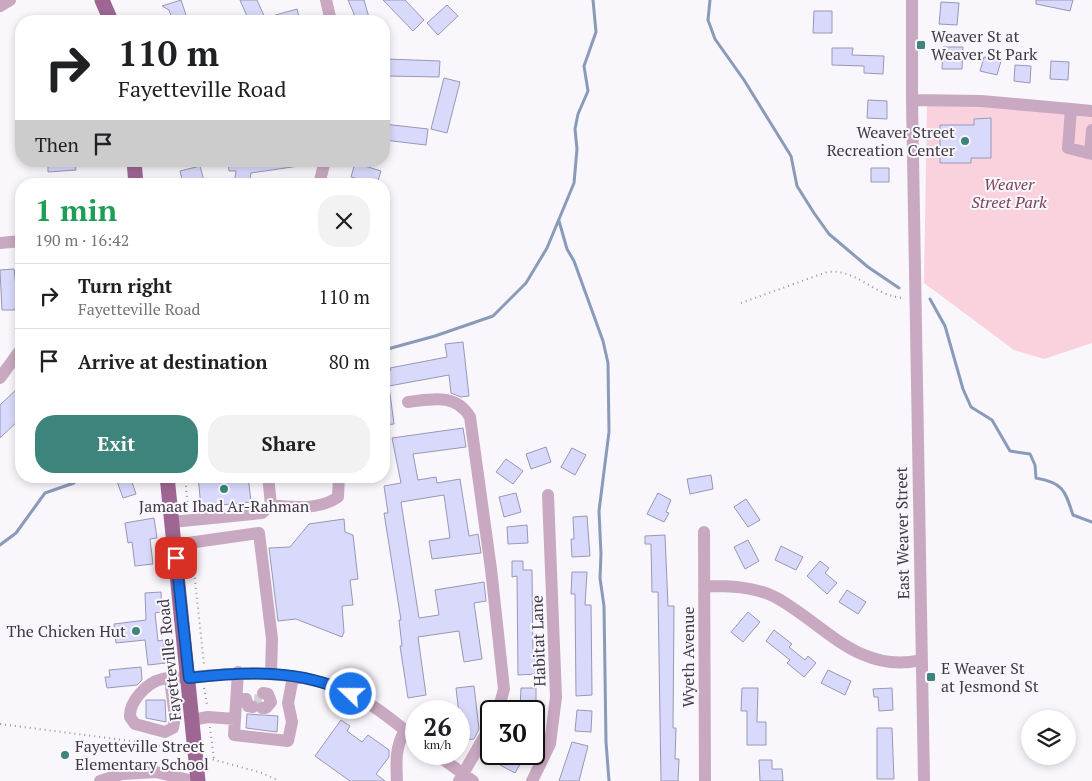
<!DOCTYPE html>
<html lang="en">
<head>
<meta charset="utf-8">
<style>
  body { margin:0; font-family:"PT Serif",serif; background:#f2f2f2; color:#202124; height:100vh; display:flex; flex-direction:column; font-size:19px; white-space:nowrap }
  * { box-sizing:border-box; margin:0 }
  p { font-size:16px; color:#757577 }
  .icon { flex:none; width:28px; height:28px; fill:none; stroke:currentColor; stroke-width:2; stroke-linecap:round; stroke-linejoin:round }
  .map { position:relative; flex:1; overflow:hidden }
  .side { position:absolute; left:15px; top:178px; width:375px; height:305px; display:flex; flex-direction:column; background:#fff; border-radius:20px; box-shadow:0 2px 8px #0003 }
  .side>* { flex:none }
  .hud { position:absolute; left:15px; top:15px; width:375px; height:152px; border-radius:20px; box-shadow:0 2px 8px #0003; background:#fff; color:#202124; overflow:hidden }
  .tools { position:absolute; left:1021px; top:710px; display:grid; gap:10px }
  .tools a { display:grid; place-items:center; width:55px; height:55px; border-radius:50%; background:#fff; box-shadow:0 2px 8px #0003; font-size:25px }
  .speed { position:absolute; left:405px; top:700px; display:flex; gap:10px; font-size:25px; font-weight:700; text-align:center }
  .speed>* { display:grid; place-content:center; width:65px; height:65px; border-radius:50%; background:#fff; box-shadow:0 2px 8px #0003; line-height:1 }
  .speed small { font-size:12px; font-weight:400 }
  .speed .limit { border:2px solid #111; border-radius:8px; background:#fff; color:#111 }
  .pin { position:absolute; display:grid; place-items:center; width:42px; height:42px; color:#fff; margin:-21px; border-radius:10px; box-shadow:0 2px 8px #0006 }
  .me { position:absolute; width:55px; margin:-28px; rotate:292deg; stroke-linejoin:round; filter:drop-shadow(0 0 4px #0008) }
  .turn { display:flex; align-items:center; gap:18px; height:105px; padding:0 20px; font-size:22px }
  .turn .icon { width:65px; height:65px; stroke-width:2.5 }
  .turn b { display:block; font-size:35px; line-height:42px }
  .then { display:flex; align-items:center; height:48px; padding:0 20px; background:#0003; gap:10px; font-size:19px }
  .round { display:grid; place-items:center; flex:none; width:52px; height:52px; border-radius:20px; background:#f2f2f2 }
  .head { display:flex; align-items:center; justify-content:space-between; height:85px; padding:0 20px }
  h1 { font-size:30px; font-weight:600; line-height:38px; color:#1e9e55 }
  .action { display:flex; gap:10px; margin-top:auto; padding:10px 20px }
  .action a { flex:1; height:58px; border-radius:20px; background:#3d847c; color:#fff; font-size:20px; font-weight:600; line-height:58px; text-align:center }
  .action a+a { background:#f2f2f2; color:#202124 }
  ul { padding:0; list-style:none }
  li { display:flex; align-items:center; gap:15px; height:65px; padding:0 20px; border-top:1px solid #e0e0e0 }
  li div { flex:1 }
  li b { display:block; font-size:19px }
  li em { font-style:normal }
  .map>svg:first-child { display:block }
</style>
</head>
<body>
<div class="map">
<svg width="1092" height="781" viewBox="0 0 1092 781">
  <rect width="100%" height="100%" fill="#f9f6fc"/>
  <!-- green -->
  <path fill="#fad2de" d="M927 104 1092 105V343L1044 359 1014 350 924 283Z"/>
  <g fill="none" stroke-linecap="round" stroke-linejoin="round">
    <!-- stream -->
    <path stroke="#899bb8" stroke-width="3" d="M710 0 708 20 715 39 744 80 791 156 797 186 814 213 829 234 868 267 899 288
      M559 221 567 249 574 261 603 341 608 363 609 432 599 511 601 554 600 578 604 606 606 742 609 781
      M930 299 945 326 963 389 971 407 992 420 1010 451 1030 454 1035 465 1036 478C1064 483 1065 491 1073 515L1092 522
      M384 350 435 336 493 316 526 283 547 248 574 183 577 149 575 129 578 114 588 91 584 66 596 32 593 0
      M0 545 16 533 45 493 74 483 79 476"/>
  </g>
  <!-- building -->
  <path fill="#d9d9fc" stroke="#9898b5" d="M181 0 188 21H173L169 10 162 6Z
    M240 0H257L265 18 297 9 300 21H249Z
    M348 0H364L370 21H357Z
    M383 0H405L424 20 413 31Z
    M1036 0H1073L1070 11 1036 4Z
    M941 2 959 3 957 25 939 24Z
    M447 5 458 16 438 35 427 23Z
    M814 11H832V33H813Z
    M943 47H963L962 69H942Z
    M832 48H853L852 55 884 56 883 74 864 73V66L832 65Z
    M984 57 1001 61 997 75 980 71Z
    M387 59 440 61 439 77 386 76Z
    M1051 61 1069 62 1068 80 1050 79Z
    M1015 65 1031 66 1030 83 1014 81Z
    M444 78 460 82 447 133 431 129Z
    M868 100 887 101V119L867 118Z
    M991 118V158H971V163H940V125H974V119Z
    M384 124 428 129 426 145 384 140Z
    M48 161H75L76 170 48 172Z
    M228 161H299V166L251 173 249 184H234L236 171H229Z
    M355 163 381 171 377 184 351 177Z
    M200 166 204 181 183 184 180 171Z
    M871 168H889V182H871Z
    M14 269 17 295 15 310H2L0 270Z
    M463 342 469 396 461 397 451 393 449 375 389 386 394 424 384 425V371L391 370 390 368 447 357 445 344Z
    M21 385V418L0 438V405Z
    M463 428 466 447 413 454 418 480 436 477 437 483 460 479 469 536 478 534 481 553 432 559 429 541 450 538 444 495 401 502 419 618 439 615 435 590 484 582 486 601 474 603 482 659 464 662 459 631 418 637 426 695 408 698 400 646H402L399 620H401L384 513H388L384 486 401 483 392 438Z
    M546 447 551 462 531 469 526 454Z
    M572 448 586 455 575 475 561 467Z
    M506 459 523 471 513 484 496 472Z
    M711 475 713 489 690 494 687 479Z
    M115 476H130L136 494 123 498Z
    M198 476H248L251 502 201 507Z
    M516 493 521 512 504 517 499 497Z
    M658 493 671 500 666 512 669 513 664 522 647 514Z
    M746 499 760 520 748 527 734 507Z
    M587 516 590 556 572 557 571 539H574L573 517Z
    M154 518 157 538 150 539 153 564 135 566 132 542 128 543 125 523Z
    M344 519 345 532 353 535 358 579 350 580 353 605 342 606 344 632 342 637 296 619 278 621 269 548 290 547 309 524Z
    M527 525 528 543 508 544 507 527Z
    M665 535 668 606H674L673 728H676L675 759H679L678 781H661L658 592H652L651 544H645V536Z
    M748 540 759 561 745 569 734 547Z
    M781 546 803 557 796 570 775 560Z
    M512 561H523V570H532L533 655H535L536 674 518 675 517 576 512 577Z
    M820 561 829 568 825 573 837 583 827 594 807 576Z
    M572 572H587L585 605H591L592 695 576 696 575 594H571Z
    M847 590 866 602 858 614 839 602Z
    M161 592 162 612 155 613 158 641 163 640 166 663 148 665 145 640 116 643 114 624 146 620 145 593Z
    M748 612 760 622 743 642 731 632Z
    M774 630 792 644 789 647 805 660 808 656 816 663 804 677 787 663 790 660 766 641Z
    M141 667 142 680 137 685 107 688 105 677H110L109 670Z
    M828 670 851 681 845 695 821 683Z
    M474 686 479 729 474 739 462 740 456 688Z
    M521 688H536V708H520Z
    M742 688H758L757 722H766V745H747V711H741Z
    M892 688 893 710 879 711 878 697H874L873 689Z
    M146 700H165L166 722 146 718Z
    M577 710 592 711 591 732 575 731Z
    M247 714 278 716 277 732 246 728Z
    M341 720 350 726 347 731 362 742 368 735 389 750V757L376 774 385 781H350L315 756Z
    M877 728H892L894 779H877Z
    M572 742 588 746 579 781H559Z
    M506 754H526L515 773 500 765Z
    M759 760H772V769H782L783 781H760Z"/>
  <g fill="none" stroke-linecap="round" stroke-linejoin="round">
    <!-- minor-tunnel -->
    <path stroke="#d4d0d7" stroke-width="12" stroke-dasharray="12 6" stroke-linecap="butt" d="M254 700 262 701"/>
    <!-- path -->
    <path stroke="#98939c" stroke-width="2" stroke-dasharray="1 4" stroke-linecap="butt" d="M741 303 827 272C857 268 876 298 905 298
      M185 476 188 509
      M192 553 204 664
      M204 688 207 705
      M0 724 139 742 181 750
      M210 727 214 760
      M208 758 262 773 279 781"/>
    <!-- minor -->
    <path stroke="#c9a9c1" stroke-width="12" d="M326 0 331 21
      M912 0V100L924 781
      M0 6 10 0
      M912 100 981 101 1071 109 1068 148 1092 154
      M1071 109 1092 111
      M1090 153 1092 130
      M319 184 325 161
      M0 243 21 241
      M0 378 21 349
      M408 402C432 399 456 393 470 417L491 569 504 689 498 711
      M271 505C292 508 320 510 338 497L339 476
      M172 522 262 513 271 505 268 476
      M704 532 705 781
      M174 545 259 533 272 639 271 673
      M704 586C728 586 753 586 775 597 822 622 859 675 921 660
      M170 679 175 717 173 728 165 732 135 724 130 717C129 702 146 683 162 679 171 677 183 678 193 677 242 672 289 670 336 687 366 698 391 719 416 739
      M237 700 246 699 248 706 253 707
      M262 708H266L271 702 268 694 263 693
      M235 719 238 672
      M192 720 208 717 235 719 234 735 288 741 292 722 288 703 293 677
      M436 754 473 781
      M100 781 122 774 156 772 193 781
      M397 781C396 762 395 748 405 730
      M459 781 491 725
      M532 781 550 744 556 697 548 495"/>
    <!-- major -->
    <path stroke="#9e6793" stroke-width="15" d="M102 0 111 21
      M134 161 136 184
      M167 476 198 781"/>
  </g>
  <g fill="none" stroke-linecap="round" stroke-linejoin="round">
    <!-- route casing -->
    <g stroke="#114b97" stroke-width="12">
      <path id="route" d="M176 558 189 678C244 672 300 668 351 694"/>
    </g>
    <!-- route -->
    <use href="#route" stroke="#1a73e8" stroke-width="9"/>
  </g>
  <!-- markers -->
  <g fill="#3d847c" stroke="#f9f6fc" stroke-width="2">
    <rect x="916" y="40" width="10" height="10" rx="2.5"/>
    <circle cx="965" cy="141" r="5"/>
    <circle cx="224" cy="489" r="5"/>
    <circle cx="136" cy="631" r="5"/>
    <rect x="926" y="672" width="10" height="10" rx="2.5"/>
    <circle cx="65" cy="755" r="5"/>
  </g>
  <g text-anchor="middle" stroke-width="4" stroke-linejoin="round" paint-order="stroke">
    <!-- poi labels -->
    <g font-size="16" fill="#403a45" stroke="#f9f6fc" text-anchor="start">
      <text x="931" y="42">Weaver St at<tspan x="931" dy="18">Weaver St Park</tspan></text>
      <text x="955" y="138" text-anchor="end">Weaver Street<tspan x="955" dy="18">Recreation Center</tspan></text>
      <text x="224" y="512" text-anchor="middle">Jamaat Ibad Ar-Rahman</text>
      <text x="126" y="637" text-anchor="end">The Chicken Hut</text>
      <text x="941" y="674">E Weaver St<tspan x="941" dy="18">at Jesmond St</tspan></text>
      <text x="75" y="752">Fayetteville Street<tspan x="75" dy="18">Elementary School</tspan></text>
    </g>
    <!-- park labels -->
    <g font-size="16" font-style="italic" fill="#7b4456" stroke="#f9f6fc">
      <text x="1009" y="190">Weaver<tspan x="1009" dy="18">Street Park</tspan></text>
    </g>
    <!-- street labels -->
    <g font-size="16" fill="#403a45" stroke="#f9f6fc">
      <text transform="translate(902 533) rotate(-91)" y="6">East Weaver Street</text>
      <text transform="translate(538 641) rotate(-92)" y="6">Habitat Lane</text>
      <text transform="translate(688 657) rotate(-90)" y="6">Wyeth Avenue</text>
      <text transform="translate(169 660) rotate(-96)" y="6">Fayetteville Road</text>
    </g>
  </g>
</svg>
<div class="tools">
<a><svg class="icon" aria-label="layers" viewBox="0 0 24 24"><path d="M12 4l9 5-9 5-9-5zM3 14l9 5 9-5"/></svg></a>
</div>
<div class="speed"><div>26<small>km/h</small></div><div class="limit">30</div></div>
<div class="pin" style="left:176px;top:558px;background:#d93025"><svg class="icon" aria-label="arrive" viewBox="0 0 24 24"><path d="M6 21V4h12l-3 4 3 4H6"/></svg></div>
<svg class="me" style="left:351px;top:694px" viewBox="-20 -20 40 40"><circle r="17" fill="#1a73e8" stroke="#fff" stroke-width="3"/><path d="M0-11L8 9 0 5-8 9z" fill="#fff"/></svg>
<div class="hud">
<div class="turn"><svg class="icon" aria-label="right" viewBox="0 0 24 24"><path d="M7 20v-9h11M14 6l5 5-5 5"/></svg><div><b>110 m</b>Fayetteville Road</div></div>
<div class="then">Then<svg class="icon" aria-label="arrive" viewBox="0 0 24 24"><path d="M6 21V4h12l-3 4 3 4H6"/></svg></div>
</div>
<section class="side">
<div class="head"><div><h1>1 min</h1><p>190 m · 16:42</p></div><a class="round"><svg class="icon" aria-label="close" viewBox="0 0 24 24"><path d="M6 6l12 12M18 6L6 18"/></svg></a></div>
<ul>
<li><svg class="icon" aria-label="right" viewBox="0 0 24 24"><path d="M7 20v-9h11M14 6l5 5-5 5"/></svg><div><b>Turn right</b><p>Fayetteville Road</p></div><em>110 m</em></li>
<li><svg class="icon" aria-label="arrive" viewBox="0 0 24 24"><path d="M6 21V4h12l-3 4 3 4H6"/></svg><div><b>Arrive at destination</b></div><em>80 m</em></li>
</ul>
<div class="action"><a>Exit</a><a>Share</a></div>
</section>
</div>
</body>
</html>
